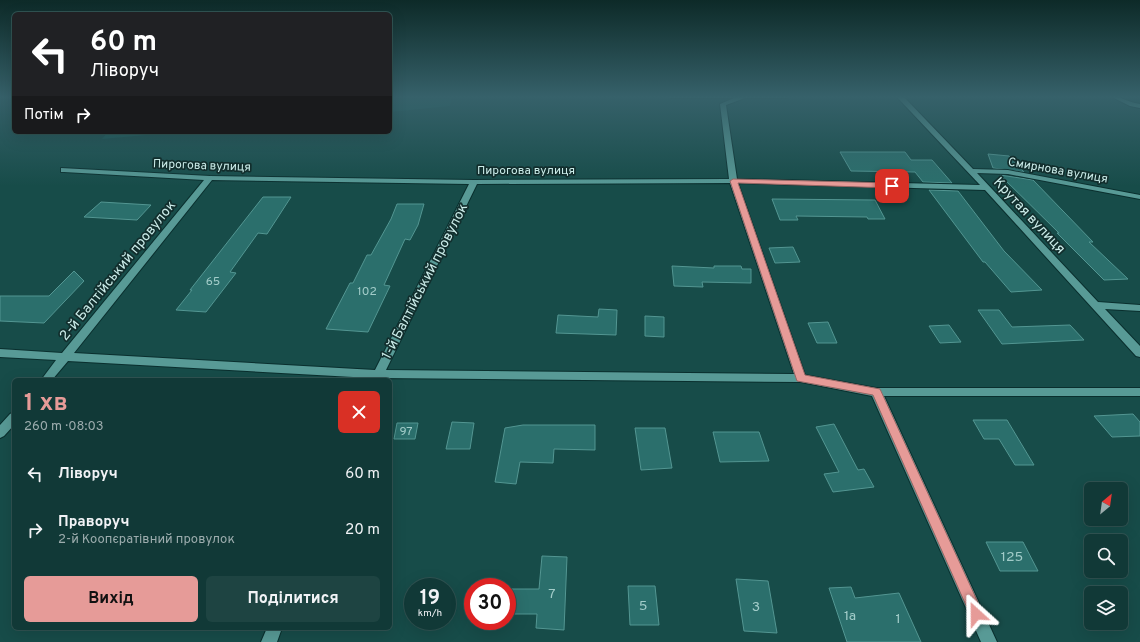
<!DOCTYPE html>
<html lang="uk">
<head>
<meta charset="utf-8">
<style>
  body { margin:0; font-family:Overpass,sans-serif; background:#1e4442; color:#f1f3f6; height:100vh; display:flex; flex-direction:column; font-size:15px; white-space:nowrap }
  * { box-sizing:border-box; margin:0 }
  p { font-size:13px; color:#9cacad }
  .icon { flex:none; width:22px; height:22px; fill:none; stroke:currentColor; stroke-width:2; stroke-linecap:round; stroke-linejoin:round }
  .map { position:relative; flex:1; overflow:hidden }
  .sheet { position:absolute; left:12px; top:378px; width:380px; height:252px; display:flex; flex-direction:column; background:#113937; border-radius:6px; box-shadow:0 4px 16px #0002,0 0 0 1px #305352 }
  .sheet>* { flex:none }
  .top-card { position:absolute; left:12px; top:12px; width:380px; height:122px; border-radius:6px; box-shadow:0 4px 16px #0002,0 0 0 1px #305352; background:#202124; color:#fff; overflow:hidden }
  .needle { width:26px; rotate:29deg }
  .buttons { position:absolute; left:1084px; top:482px; display:grid; gap:8px }
  .buttons a { display:grid; place-items:center; width:44px; height:44px; border-radius:6px; background:#113937; box-shadow:0 4px 16px #0002,0 0 0 1px #305352; font-size:20px }
  .speed { position:absolute; left:404px; top:578px; display:flex; gap:8px; font-size:20px; font-weight:700; text-align:center }
  .speed>* { display:grid; place-content:center; width:52px; height:52px; border-radius:50%; background:#113937; box-shadow:0 4px 16px #0002,0 0 0 1px #305352; line-height:1 }
  .speed small { font-size:10px; font-weight:400 }
  .speed .limit { border:6px solid #d22; background:#fff; color:#111 }
  .pin { position:absolute; display:grid; place-items:center; width:34px; height:34px; color:#fff; margin:-17px; border-radius:8px; box-shadow:0 2px 6px #0006 }
  .me { position:absolute; width:44px; margin:-22px; rotate:336deg; stroke-linejoin:round; filter:drop-shadow(0 0 3px #0008) }
  .turn { display:flex; align-items:center; gap:14px; height:84px; padding:0 12px; font-size:18px }
  .turn .icon { width:52px; height:52px; stroke-width:2.5 }
  .turn b { display:block; font-size:28px; line-height:34px }
  .then { display:flex; align-items:center; height:38px; padding:0 12px; background:#0003; gap:8px; font-size:15px }
  .round { display:grid; place-items:center; flex:none; width:42px; height:42px; border-radius:6px; background:#1e4442 }
  .head { display:flex; align-items:center; justify-content:space-between; height:68px; padding:0 12px }
  h1 { font-size:24px; font-weight:700; line-height:30px; color:#e69b98 }
  .cta { display:flex; gap:8px; margin-top:auto; padding:8px 12px }
  .cta a { flex:1; height:46px; border-radius:6px; background:#e69b98; color:#111; font-size:16px; font-weight:700; line-height:46px; text-align:center }
  .cta a+a { background:#1e4442; color:#f1f3f6 }
  ul { padding:0; list-style:none }
  li { display:flex; align-items:center; gap:12px; height:56px; padding:0 12px }
  li div { flex:1 }
  li b { display:block; font-size:15px }
  li em { font-style:normal }
  .map>svg:first-child { display:block }
</style>
</head>
<body>
<div class="map">
<svg width="1140" height="642" viewBox="0 0 1140 642">
  <rect width="100%" height="100%" fill="#174c49"/>
  <!-- built -->
  <path fill="#1a5a57" d="M390 96H452L450 106 390 112Z
    M108 132H180L102 139Z"/>
  <!-- building -->
  <path fill="#2b6f6c" stroke="#539692" d="M840 152H905L911 160H932L952 183 923 182 915 172 851 171Z
    M988 154 1009 156 1024 172 993 168Z
    M1000 175 1033 180 1093 242H1089L1128 279 1104 280 1057 233H1059Z
    M929 190 958 191 1004 251 1042 290 1011 292 985 262H983Z
    M263 197H291L267 234 258 233 230 272 236 273 206 312 176 310 192 290H190Z
    M772 199 875 200 885 219H868L867 217 796 216 798 220H780Z
    M101 202 151 205 137 220 84 217Z
    M397 204H424L418 225 410 240 405 239 384 285 390 286 368 332 326 329 350 283H353L367 255H371L391 219Z
    M793 247 800 262 775 263 769 248Z
    M672 266 714 268V266H741L742 269H751V283L702 282 703 287 674 286Z
    M74 271 84 281 44 323 0 321V296H49Z
    M599 309 617 310 616 335 556 333 558 315 598 317Z
    M978 310H999L1012 327 1070 325 1084 340 1002 344Z
    M645 316 664 317V337L645 336Z
    M828 322 837 343H817L808 323Z
    M949 325 961 342 940 343 929 326Z
    M1133 414 1140 422V436L1112 437 1094 416Z
    M973 420H1007L1034 465H1015L999 439H984Z
    M452 422 474 423 470 449H446Z
    M397 423H418L415 439H394Z
    M834 424 858 470 864 469 874 487 833 492 824 474 839 472 816 427Z
    M523 425H595V450L554 449 553 463 520 462 516 484 495 482 505 428Z
    M635 428H665L672 468 641 470Z
    M713 432H759L769 461 720 462Z
    M986 542H1023L1038 571H1000Z
    M542 556 567 557 564 630 536 628 537 614H507V589H539Z
    M736 579 768 581 777 633 744 631Z
    M628 586H655L659 625H630Z
    M851 587 855 598 899 593 921 642H847L829 588Z"/>
  <g fill="none" stroke-linecap="round" stroke-linejoin="round">
    <!-- minor casing -->
    <g stroke="#0a2f2e" stroke-width="2">
      <path id="minor" d="M667 96H790L787 98H745L726 105 737 179 980 185 896 96H903L973 169 1008 170 1140 195V199L1008 174 977 173 1098 302 1140 305V311L1105 309 1140 346V357L1136 356 985 190 738 183 805 375 876 388H1140V396H884L997 642H981L872 396 801 382 382 378 381 380H371V378L68 361 52 380H41L56 360 0 357V349L62 353 204 180 64 172H61V168L210 176 474 180 729 179 720 104 734 98H670ZM212 180 469 184 375 370 74 353ZM730 183 794 374 386 370 477 184Z
        M1110 96C1121 96 1129 103 1140 104V108L1130 106Z
        M14 412V425L4 436 0 438V425L10 414Z
        M267 628H282L277 642H261Z"/>
    </g>
    <!-- minor -->
    <use href="#minor" fill="#589a96" fill-rule="evenodd"/>
  </g>
  <!-- sky -->
  <linearGradient id="sky" x2="0" y2="1"><stop stop-color="#0d2a28"/><stop offset="0.52" stop-color="#36616a"/><stop offset="1" stop-color="#36616a" stop-opacity="0"/></linearGradient>
  <rect width="1140" height="186" fill="url(#sky)"/>
  <!-- route -->
  <path fill="#e69b98" stroke="#966563" d="M733 179 892 183 896 186 892 188 738 183 805 375 880 389 981 609 983 614 981 619 976 621 972 619 873 395 797 381 730 181Z"/>
  <g text-anchor="middle" stroke-width="3.5" stroke-linejoin="round" paint-order="stroke">
    <!-- far-street labels -->
    <g font-size="12" fill="#caebe8" stroke="#122e2d">
      <text transform="translate(202 165) rotate(2)" y="4">Пирогова вулиця</text>
      <text x="526" y="174">Пирогова вулиця</text>
      <text transform="translate(1058 170) rotate(10)" y="4">Смирнова вулиця</text>
    </g>
    <!-- number labels -->
    <g font-size="12" fill="#a2ccc9">
      <text x="213" y="285">65</text>
      <text x="367" y="295">102</text>
      <text x="406" y="435">97</text>
    </g>
    <!-- street labels -->
    <g font-size="14" fill="#caebe8" stroke="#122e2d">
      <text transform="translate(1030 215) rotate(47)" y="5">Крутая вулиця</text>
      <text transform="translate(117 270) rotate(-51)" y="5">2-й Балтійський провулок</text>
      <text transform="translate(424 281) rotate(-63)" y="5">1-й Балтійський провулок</text>
    </g>
    <!-- near-number labels -->
    <g font-size="14" fill="#a2ccc9">
      <text x="1012" y="561">125</text>
      <text x="552" y="598">7</text>
      <text x="643" y="610">5</text>
      <text x="756" y="611">3</text>
      <text x="850" y="620">1а</text>
      <text x="898" y="623">1</text>
    </g>
  </g>
</svg>
<div class="buttons">
<a><svg class="needle" viewBox="-14 -14 28 28"><path d="M0-13l5 13h-10z" fill="#e53935"/><path d="M0 13l5-13h-10z" fill="#9cacad"/></svg></a>
<a><svg class="icon" aria-label="search" viewBox="0 0 24 24"><circle cx="10" cy="10" r="6"/><path d="M15 15l6 6"/></svg></a>
<a><svg class="icon" aria-label="layers" viewBox="0 0 24 24"><path d="M12 4l9 5-9 5-9-5zM3 14l9 5 9-5"/></svg></a>
</div>
<div class="speed"><div>19<small>km/h</small></div><div class="limit">30</div></div>
<div class="pin" style="left:892px;top:186px;background:#d93025"><svg class="icon" aria-label="arrive" viewBox="0 0 24 24"><path d="M6 21V4h12l-3 4 3 4H6"/></svg></div>
<svg class="me" style="left:976px;top:614px" viewBox="-20 -20 40 40"><path d="M0-17L14 15 0 8-14 15z" fill="#e69b98" stroke="#fff" stroke-width="4"/></svg>
<div class="top-card">
<div class="turn"><svg class="icon" aria-label="left" viewBox="0 0 24 24"><path d="M17 20v-9H6M10 6l-5 5 5 5"/></svg><div><b>60 m</b>Ліворуч</div></div>
<div class="then">Потім<svg class="icon" aria-label="right" viewBox="0 0 24 24"><path d="M7 20v-9h11M14 6l5 5-5 5"/></svg></div>
</div>
<section class="sheet">
<div class="head"><div><h1>1 хв</h1><p>260 m · 08:03</p></div><a class="round" style="background:#d93025;color:#fff"><svg class="icon" aria-label="close" viewBox="0 0 24 24"><path d="M6 6l12 12M18 6L6 18"/></svg></a></div>
<ul>
<li><svg class="icon" aria-label="left" viewBox="0 0 24 24"><path d="M17 20v-9H6M10 6l-5 5 5 5"/></svg><div><b>Ліворуч</b></div><em>60 m</em></li>
<li><svg class="icon" aria-label="right" viewBox="0 0 24 24"><path d="M7 20v-9h11M14 6l5 5-5 5"/></svg><div><b>Праворуч</b><p>2-й Коопєратівний провулок</p></div><em>20 m</em></li>
</ul>
<div class="cta"><a>Вихід</a><a>Поділитися</a></div>
</section>
</div>
</body>
</html>
